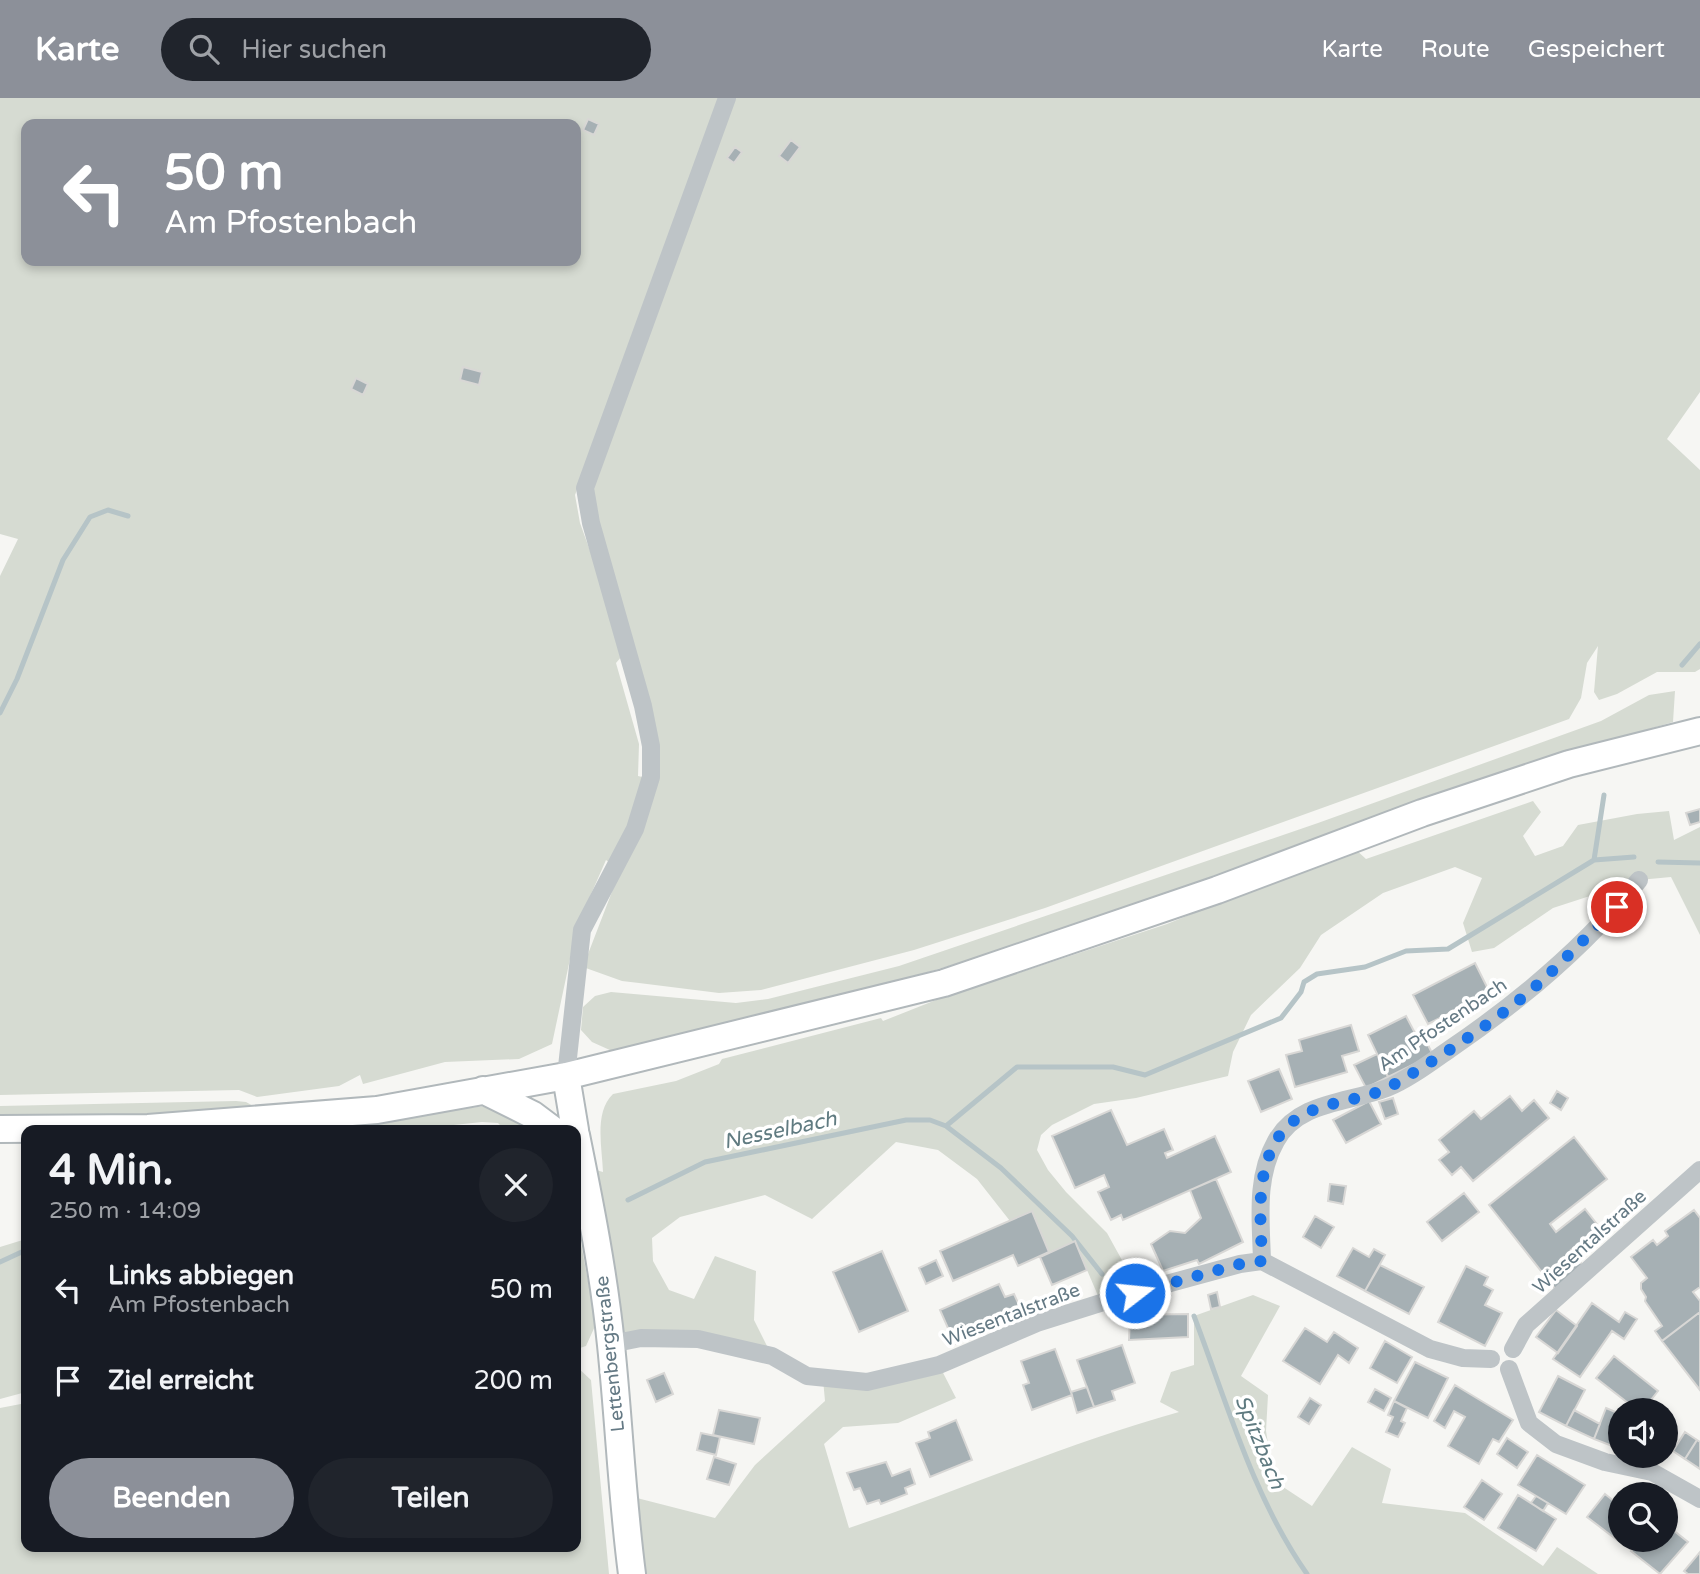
<!DOCTYPE html>
<html lang="de">
<head>
<meta charset="utf-8">
<style>
  body { margin:0; font-family:"Varela Round",sans-serif; background:#20242c; color:#f1f3f6; height:100vh; display:flex; flex-direction:column; font-size:26px; white-space:nowrap }
  * { box-sizing:border-box; margin:0 }
  p { font-size:23px; color:#9ea1a6 }
  .icon { flex:none; width:38px; height:38px; fill:none; stroke:currentColor; stroke-width:2; stroke-linecap:round; stroke-linejoin:round }
  .map { position:relative; flex:1; overflow:hidden }
  .sheet { position:absolute; left:21px; top:1027px; width:560px; height:427px; display:flex; flex-direction:column; background:#171b24; border-radius:14px; box-shadow:0 4px 10px #0003 }
  .sheet>* { flex:none }
  .guide { position:absolute; left:21px; top:21px; width:560px; height:147px; border-radius:14px; box-shadow:0 4px 10px #0003; background:#8c9099; color:#fff; overflow:hidden }
  .tools { position:absolute; left:1608px; top:1300px; display:grid; gap:14px }
  .tools a { display:grid; place-items:center; width:70px; height:70px; border-radius:50%; background:#171b24; box-shadow:0 4px 10px #0003; font-size:35px }
  .pin { position:absolute; display:grid; place-items:center; width:60px; height:60px; color:#fff; margin:-30px; border:4px solid #fff; border-radius:50%; box-shadow:0 2px 7px #0007 }
  .me { position:absolute; width:77px; margin:-38px; rotate:74deg; stroke-linejoin:round; filter:drop-shadow(0 0 5px #0008) }
  .turn { display:flex; align-items:center; gap:24px; height:147px; padding:0 28px; font-size:32px }
  .turn .icon { width:91px; height:91px; stroke-width:2.5 }
  .turn b { display:block; font-size:49px; line-height:60px }
  .round { display:grid; place-items:center; flex:none; width:74px; height:74px; border-radius:37px; background:#20242c }
  .headline { display:flex; align-items:center; justify-content:space-between; height:119px; padding:0 28px }
  h1 { font-size:42px; font-weight:700; line-height:52px }
  .button { display:flex; gap:14px; margin-top:auto; padding:14px 28px }
  .button a { flex:1; height:80px; border-radius:42px; background:#8c9099; color:#fff; font-size:28px; font-weight:700; line-height:80px; text-align:center }
  .button a+a { background:#20242c; color:#f1f3f6 }
  ul { padding:0; list-style:none }
  li { display:flex; align-items:center; gap:21px; height:91px; padding:0 28px }
  li div { flex:1 }
  li b { display:block; font-size:26px }
  li em { font-style:normal }
  header { display:flex; align-items:center; gap:42px; box-sizing:border-box; height:98px; padding:0 35px; background:#8c9099; color:#fff }
  header strong { font-size:33px }
  nav { display:flex; gap:38px; margin-inline-start:auto; font-size:24px }
  .search { width:490px; height:63px; background:#20242c; display:flex; align-items:center; gap:18px; box-sizing:border-box; padding:0 24px; border-radius:38px; color:#9ea1a6; font-size:26px }
  .map>svg:first-child { display:block }
</style>
</head>
<body>
<header>
<strong>Karte</strong>
<div class="search"><svg class="icon" aria-label="search" viewBox="0 0 24 24"><circle cx="10" cy="10" r="6"/><path d="M15 15l6 6"/></svg>Hier suchen</div>
<nav><a>Karte</a><a>Route</a><a>Gespeichert</a></nav>
</header>
<div class="map">
<svg width="1700" height="1476" viewBox="0 0 1700 1476">
  <rect width="100%" height="100%" fill="#f6f6f3"/>
  <!-- green -->
  <path fill="#d6dbd2" fill-rule="evenodd" d="M0 0H1700V294L1667 341 1700 372V571L1695 574H1657L1617 596 1599 602 1594 594 1598 548 1587 565 1581 600 1569 621 1045 810 914 852 761 892 719 895 639 885 622 883 583 869 620 773 606 762 577 828 552 946 519 961 445 964 363 986 360 977 339 988 257 999 239 992 0 997V478L18 441 0 436ZM26 26H576V163H26ZM598 335 593 390 595 419 655 682 638 678 639 646 616 565 622 558 611 511 580 425 575 397Z
    M1675 593 1673 624C1448 689 1230 778 1007 850 877 892 745 923 612 953L592 944 581 932 583 909 595 898 611 894 736 905 768 901 899 868 1318 725 1601 623 1649 597Z
    M1533 703 1541 714 1523 738 1535 758 1563 748 1578 727 1637 716 1669 713 1674 742 1700 729V837L1671 779 1639 782 1553 810 1494 850 1472 854 1463 825 1482 780 1455 769 1383 795 1321 837 1300 870 1251 917 1233 954 1228 978 1136 1000 1094 1006 1052 1027 1041 1037 1037 1052 1048 1072 1066 1094 1107 1135 1123 1164 1132 1187 1099 1200 1075 1144 1049 1154 1032 1113 1010 1123 977 1081 938 1052 896 1044 812 1121 765 1097 680 1119 652 1140 653 1163 669 1192 694 1201 715 1158 756 1173 754 1222 772 1258 698 1241 611 1246 582 1068 603 1074C602 1049 594 1014 613 996L676 983 719 966 722 961 881 920 883 923 936 902 1167 826 1354 750 1366 761Z
    M236 1003 246 1004 255 1009 130 1020 0 1021V1008Z
    M486 1008 502 1011 535 1027 530 1031 534 1032H505L498 1025 482 1024 407 1032H281Z
    M576 1119 596 1226 586 1248 577 1251Z
    M26 1141V1294L0 1301V1149Z
    M1253 1197 1280 1208 1241 1278 1268 1297 1266 1333 1274 1383 1312 1408 1352 1349 1391 1371 1382 1405 1465 1415 1543 1468 1557 1449 1598 1476H641L633 1399 715 1420 755 1367 825 1303 823 1281 939 1267 956 1300 898 1325 843 1329 824 1346 849 1430C959 1393 1067 1345 1179 1314L1160 1304 1171 1274 1194 1267V1218Z
    M576 1268 591 1282 609 1476H0V1310L26 1305V1449H576Z"/>
  <g fill="none" stroke-linecap="round" stroke-linejoin="round">
    <!-- stream -->
    <path stroke="#b6c4c7" stroke-width="5" d="M1682 567 1700 546
      M0 615 17 581 63 462 90 419 108 412 128 418
      M1594 762 1604 697
      M1658 764 1700 765
      M946 1028 1017 969H1113L1145 977 1281 920 1301 894 1304 884 1317 876 1365 869 1406 853 1448 851 1594 762 1634 759
      M628 1102 705 1064 906 1022H930L946 1028 1001 1070 1072 1138 1102 1176
      M0 1164 26 1152
      M1194 1218C1227 1305 1253 1399 1307 1476"/>
  </g>
  <!-- building -->
  <path fill="#a6b0b4" stroke="#d8d7d5" stroke-width="2" d="M588 21 599 26 594 37 583 32Z
    M791 42 800 49 788 65 779 58Z
    M735 49 742 54 734 65 727 60Z
    M463 269 482 274 479 287 460 282Z
    M356 280 368 286 363 297 351 291Z
    M1700 711V724L1690 727 1686 715Z
    M1475 865 1490 895 1428 926 1413 897Z
    M1406 918 1416 937 1422 935 1433 957 1388 979 1368 937Z
    M1351 927 1359 953 1342 958 1347 974 1295 989 1286 957 1302 953 1299 942Z
    M1377 956 1388 979 1366 990 1354 967Z
    M1279 971 1292 1001 1261 1014 1248 983Z
    M1557 993 1568 1000 1561 1012 1550 1005Z
    M1510 998 1522 1013 1534 1002 1549 1020 1473 1083 1461 1069 1452 1077 1439 1062 1449 1054 1439 1042 1474 1013 1481 1021Z
    M1393 1000 1398 1016 1385 1021 1379 1004Z
    M1369 1003 1381 1026 1346 1045 1333 1022Z
    M1111 1012 1127 1047 1164 1031 1173 1052 1165 1055 1167 1060 1215 1038 1231 1074 1123 1122 1121 1117 1111 1122 1098 1094 1109 1089 1104 1077 1075 1090 1052 1038Z
    M1574 1039 1607 1081 1550 1126 1556 1134 1585 1111 1600 1130 1571 1152 1584 1169 1556 1192 1489 1107Z
    M1216 1081 1243 1144 1199 1166 1197 1162 1163 1173 1151 1146 1170 1133 1185 1135 1201 1120 1190 1092Z
    M1330 1086 1346 1088 1343 1106 1328 1103Z
    M1464 1095 1479 1114 1442 1143 1427 1124Z
    M1694 1112 1700 1120V1189L1693 1194 1700 1203V1214L1662 1243 1655 1233 1662 1228 1645 1203 1646 1199 1641 1191V1185L1647 1180 1631 1159 1653 1142 1657 1147 1668 1138 1665 1133Z
    M1032 1113 1049 1154 1018 1168 1013 1157 953 1183 940 1153Z
    M1315 1118 1334 1129 1321 1150 1303 1139Z
    M1075 1143 1087 1172 1052 1187 1040 1159Z
    M1353 1150 1369 1159 1374 1151 1385 1157 1365 1193 1337 1178Z
    M882 1153 908 1213 859 1234 833 1174Z
    M936 1162 943 1178 926 1186 919 1170Z
    M1380 1167 1424 1189 1409 1216 1365 1193Z
    M1466 1168 1488 1179 1484 1187 1493 1192 1485 1207 1502 1215 1485 1248 1438 1224Z
    M999 1186 1005 1199 1014 1196 1023 1216 955 1246 940 1212Z
    M1217 1194 1220 1209 1211 1211 1208 1197Z
    M1592 1205 1619 1224 1625 1214 1637 1221 1624 1241 1612 1233 1580 1279 1553 1261Z
    M1556 1212 1577 1228 1558 1255 1536 1239Z
    M1700 1214V1292L1662 1243Z
    M1188 1216V1239L1129 1242 1130 1217Z
    M1305 1230 1327 1244 1334 1234 1358 1250 1349 1265 1338 1257 1320 1286 1283 1263Z
    M1385 1243 1412 1259 1397 1285 1370 1270Z
    M1122 1247 1135 1285 1112 1293 1115 1302 1094 1309 1077 1262Z
    M1055 1251 1072 1297 1032 1312 1023 1287 1029 1285 1021 1263Z
    M1614 1258 1658 1293 1643 1312H1637L1596 1280Z
    M1415 1264 1448 1280 1428 1320 1394 1303Z
    M664 1275 673 1296 656 1304 647 1282Z
    M1558 1278 1585 1292 1566 1328 1539 1314Z
    M1455 1287 1513 1322 1499 1344 1493 1341 1479 1366 1448 1348 1465 1319 1454 1313 1445 1330 1434 1323Z
    M1087 1289 1094 1309 1077 1315 1071 1294Z
    M1375 1291 1391 1300 1384 1313 1368 1304Z
    M1310 1300 1321 1307 1309 1326 1298 1319Z
    M1394 1303 1407 1310 1401 1323 1405 1325 1398 1339 1386 1334 1393 1319 1388 1317Z
    M1606 1310 1620 1316V1351L1594 1341Z
    M719 1312 760 1320 754 1346 713 1337Z
    M1574 1312 1600 1326 1594 1341 1566 1328Z
    M956 1322 972 1362 930 1379 916 1345 930 1340 928 1334Z
    M1685 1334 1697 1342 1685 1361 1673 1353Z
    M701 1335 720 1339 716 1357 697 1352Z
    M1507 1340 1528 1354 1517 1370 1497 1356Z
    M1697 1342 1700 1344V1371L1685 1361Z
    M1537 1357 1585 1387 1566 1416 1518 1387Z
    M714 1359 736 1366 729 1387 707 1381Z
    M886 1364 892 1378 910 1371 915 1386 905 1390 907 1396 881 1406 879 1402 867 1406 860 1390 854 1392 847 1375Z
    M1482 1382 1502 1396 1484 1422 1464 1409Z
    M1605 1396 1620 1408V1437L1617 1442 1587 1419Z
    M1518 1397 1556 1421 1536 1453 1498 1430Z
    M1536 1398 1548 1405 1543 1413 1531 1405Z
    M1668 1428 1688 1444 1660 1476 1631 1453 1640 1442H1666Z
    M1700 1454V1476H1688L1684 1473Z"/>
  <g fill="none" stroke-linecap="round" stroke-linejoin="round">
    <!-- secondary casing -->
    <g stroke="#b1b8bb" stroke-width="30">
      <path id="secondary" d="M566 978 575 1032
        M483 992 533 1017 553 1032
        M0 1031 148 1030 377 1012 566 978 944 885 1217 792 1422 715 1569 666 1700 633
        M576 1037C590 1106 604 1177 611 1247 619 1324 622 1400 632 1476"/>
    </g>
    <!-- street -->
    <path stroke="#bec4c7" stroke-width="18" d="M566 978 582 832 635 731 651 679V648L643 608 591 425 585 390 727 0
      M1262 1163C1261 1123 1255 1080 1276 1043 1298 1003 1349 1005 1387 990 1409 981 1431 964 1450 951 1519 904 1586 848 1639 782
      M611 1246 641 1240 698 1241 772 1258 807 1278 867 1284 939 1267 1037 1225 1126 1197 1240 1166 1262 1163 1430 1251 1463 1260 1491 1261
      M1513 1251 1526 1227 1700 1072
      M1509 1271 1529 1325 1556 1346 1605 1364 1652 1374 1700 1401"/>
    <!-- secondary -->
    <use href="#secondary" stroke="#fff" stroke-width="26"/>
  </g>
  <g fill="none" stroke-linecap="round" stroke-linejoin="round">
    <!-- route -->
    <path stroke="#1a73e8" stroke-width="12" stroke-dasharray="0 21.6" d="M1135 1195 1240 1166 1262 1163C1261 1123 1255 1079 1276 1043 1302 999 1354 1009 1393 987 1432 964 1472 938 1508 911 1547 882 1582 842 1617 809"/>
  </g>
  <g text-anchor="middle" stroke-width="7" stroke-linejoin="round" paint-order="stroke">
    <!-- street labels -->
    <g font-size="19" fill="#647984" stroke="#fff">
      <text transform="translate(1442 926) rotate(-34)" y="7">Am Pfostenbach</text>
      <text transform="translate(1589 1143) rotate(-42)" y="7">Wiesentalstraße</text>
      <text transform="translate(1011 1216) rotate(-21)" y="7">Wiesentalstraße</text>
      <text transform="translate(609 1256) rotate(-96)" y="7">Lettenbergstraße</text>
    </g>
    <!-- water labels -->
    <g font-size="21" font-style="italic" fill="#607b81" stroke="#fff">
      <text transform="translate(780 1032) rotate(-12)" y="7">Nesselbach</text>
      <text transform="translate(1260 1344) rotate(68)" y="7">Spitzbach</text>
    </g>
  </g>
</svg>
<div class="tools">
<a><svg class="icon" aria-label="sound" viewBox="0 0 24 24"><path d="M4 9h4l5-4v14l-5-4H4zM17 9q2 3 0 6"/></svg></a>
<a><svg class="icon" aria-label="search" viewBox="0 0 24 24"><circle cx="10" cy="10" r="6"/><path d="M15 15l6 6"/></svg></a>
</div>
<div class="pin" style="left:1617px;top:809px;background:#d93025"><svg class="icon" aria-label="arrive" viewBox="0 0 24 24"><path d="M6 21V4h12l-3 4 3 4H6"/></svg></div>
<svg class="me" style="left:1135px;top:1195px" viewBox="-20 -20 40 40"><circle r="17" fill="#1a73e8" stroke="#fff" stroke-width="3"/><path d="M0-11L8 9 0 5-8 9z" fill="#fff"/></svg>
<div class="guide">
<div class="turn"><svg class="icon" aria-label="left" viewBox="0 0 24 24"><path d="M17 20v-9H6M10 6l-5 5 5 5"/></svg><div><b>50 m</b>Am Pfostenbach</div></div>
</div>
<section class="sheet">
<div class="headline"><div><h1>4 Min.</h1><p>250 m · 14:09</p></div><a class="round"><svg class="icon" aria-label="close" viewBox="0 0 24 24"><path d="M6 6l12 12M18 6L6 18"/></svg></a></div>
<ul>
<li><svg class="icon" aria-label="left" viewBox="0 0 24 24"><path d="M17 20v-9H6M10 6l-5 5 5 5"/></svg><div><b>Links abbiegen</b><p>Am Pfostenbach</p></div><em>50 m</em></li>
<li><svg class="icon" aria-label="arrive" viewBox="0 0 24 24"><path d="M6 21V4h12l-3 4 3 4H6"/></svg><div><b>Ziel erreicht</b></div><em>200 m</em></li>
</ul>
<div class="button"><a>Beenden</a><a>Teilen</a></div>
</section>
</div>
</body>
</html>
